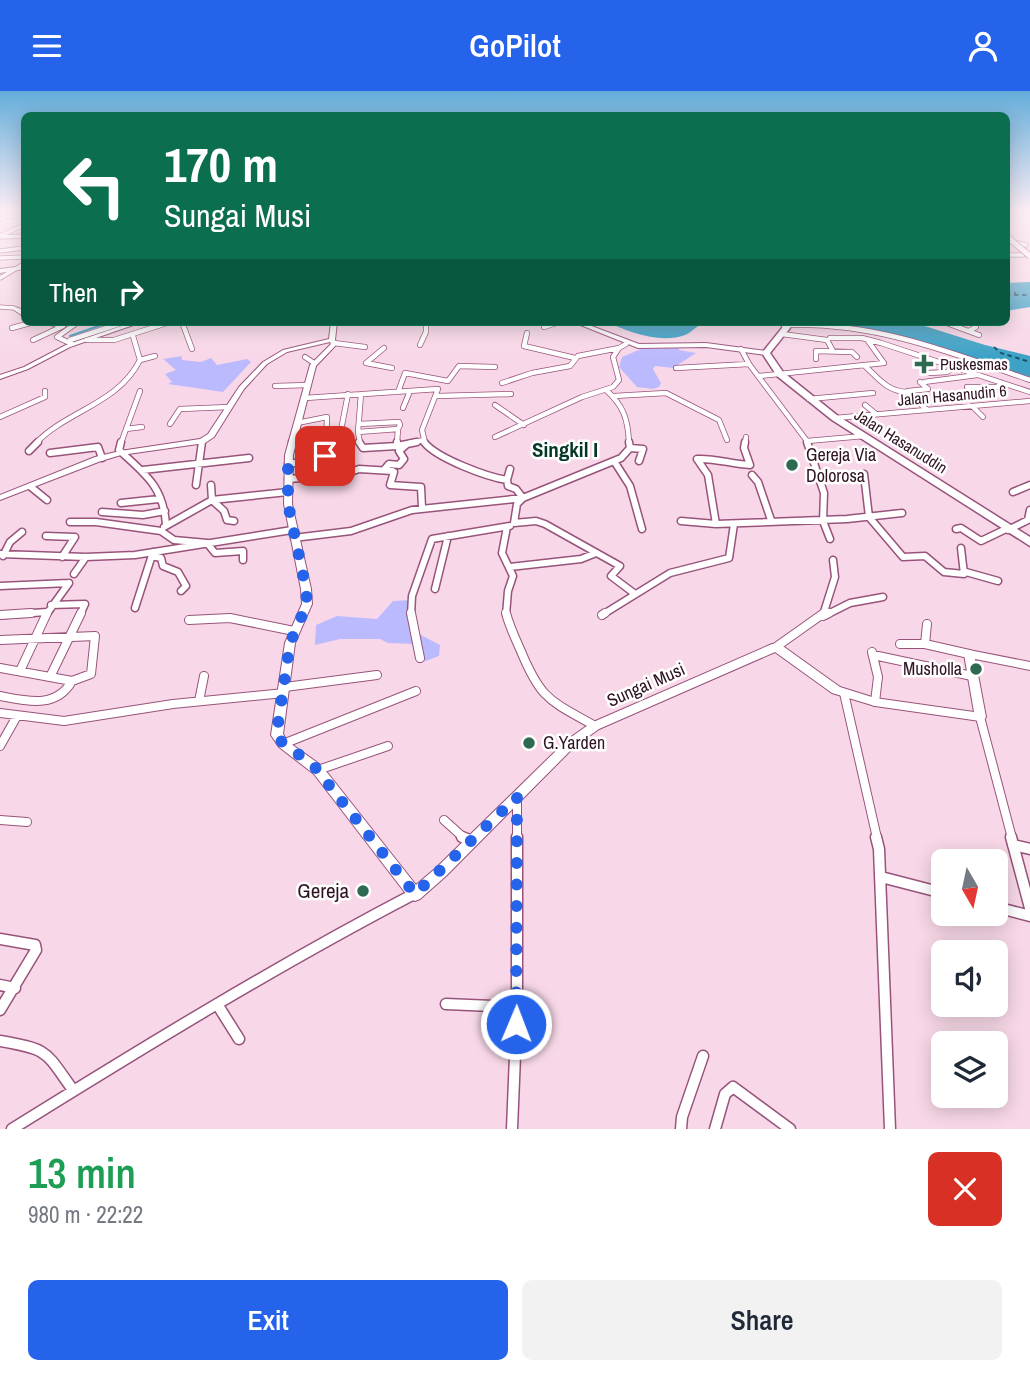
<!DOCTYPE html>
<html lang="en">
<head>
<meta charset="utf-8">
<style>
  body { margin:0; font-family:"Archivo Narrow",sans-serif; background:#f2f2f3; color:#1f2937; height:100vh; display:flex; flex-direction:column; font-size:26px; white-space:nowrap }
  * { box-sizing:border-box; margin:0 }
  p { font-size:23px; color:#747a83 }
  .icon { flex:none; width:38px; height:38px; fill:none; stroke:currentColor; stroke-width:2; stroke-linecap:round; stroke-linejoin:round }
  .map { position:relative; height:1038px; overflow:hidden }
  .panel { display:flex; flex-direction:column; background:#fff; flex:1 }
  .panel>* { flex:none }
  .hud { position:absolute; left:21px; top:21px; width:989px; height:214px; border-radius:10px; box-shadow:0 4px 18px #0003; background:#0b6e4f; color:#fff; overflow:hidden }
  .needle { width:46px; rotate:171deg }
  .fabs { position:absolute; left:931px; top:758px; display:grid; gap:14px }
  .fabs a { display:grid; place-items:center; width:77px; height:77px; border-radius:10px; background:#fff; box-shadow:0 4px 18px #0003; font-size:35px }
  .pin { position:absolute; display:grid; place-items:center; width:60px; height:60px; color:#fff; margin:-30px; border-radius:14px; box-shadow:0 4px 10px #0006 }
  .me { position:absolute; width:77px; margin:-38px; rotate:1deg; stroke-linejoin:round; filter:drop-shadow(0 0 5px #0008) }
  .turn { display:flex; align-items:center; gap:24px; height:147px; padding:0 28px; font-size:32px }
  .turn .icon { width:91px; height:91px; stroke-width:2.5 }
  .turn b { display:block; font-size:49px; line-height:60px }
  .then { display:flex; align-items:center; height:66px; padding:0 28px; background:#0003; gap:14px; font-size:26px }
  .round { display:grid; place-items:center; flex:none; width:74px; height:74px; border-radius:10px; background:#f2f2f3 }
  .overview { display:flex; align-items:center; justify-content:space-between; height:119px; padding:0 28px }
  h1 { font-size:42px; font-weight:600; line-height:52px; color:#1e9e55 }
  .action { display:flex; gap:14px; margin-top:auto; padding:14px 28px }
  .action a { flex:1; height:80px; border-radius:10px; background:#2563eb; color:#fff; font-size:28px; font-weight:600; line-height:80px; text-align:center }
  .action a+a { background:#f2f2f3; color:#1f2937 }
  header { display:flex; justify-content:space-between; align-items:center; height:91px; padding:0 28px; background:#2563eb; color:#fff; font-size:32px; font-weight:600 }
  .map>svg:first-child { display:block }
</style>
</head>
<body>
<header><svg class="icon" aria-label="menu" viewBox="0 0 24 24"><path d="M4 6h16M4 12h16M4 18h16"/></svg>GoPilot<svg class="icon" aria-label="person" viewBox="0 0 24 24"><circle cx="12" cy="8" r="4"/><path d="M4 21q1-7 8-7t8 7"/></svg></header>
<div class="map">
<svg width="1030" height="1038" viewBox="0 0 1030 1038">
  <rect width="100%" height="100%" fill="#f8d8e8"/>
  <!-- green -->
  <path fill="#bcbafe" d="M679 257V259L696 262 673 277 655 275 653 278 661 292 659 296 653 298 637 296 619 276 622 266 641 258Z
    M182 265V269L201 271 211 267 217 274 247 268 251 271 223 301 168 293 172 291 165 283 176 279 163 268Z
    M412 509 415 541 440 554 439 565 423 571 415 563 417 553 388 552 380 548H340L315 554 316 534 337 525 377 528 393 510Z"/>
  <!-- water -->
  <path fill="#3da2c6" d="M1030 191V216L1006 220V192Z
    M607 231 665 234 704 231C698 234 692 241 685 244 660 253 629 241 607 231Z
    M815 231H912L985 254 1030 265V286L890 243Z"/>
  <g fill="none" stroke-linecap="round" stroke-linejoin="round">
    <!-- stream -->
    <path stroke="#3da2c6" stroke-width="2" d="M70 245 110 231"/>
    <!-- ferry -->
    <path stroke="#1c5266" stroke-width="2" stroke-dasharray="4.5 3.5" stroke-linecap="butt" d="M1006 201 1016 202
      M1006 204H1030
      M994 256 1001 262 1030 271"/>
    <!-- street-far4 casing -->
    <g stroke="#98537b" stroke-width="5">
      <path id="street-far4" d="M0 128 4 125H24
        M0 145 24 134
        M1 146 24 145
        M1006 149 1026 154
        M0 160 24 157
        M1006 164H1024
        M0 167 24 166
        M0 187 24 173
        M0 216 14 217 21 221"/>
    </g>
    <!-- street-far3 casing -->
    <g stroke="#98537b" stroke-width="6">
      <path id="street-far3" d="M18 219 24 223
        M46 231 63 235
        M182 231 192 258
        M260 231 284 232
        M944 231 979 244
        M788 234C874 231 950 261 1030 289
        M544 236 559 231
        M12 237 34 231
        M969 240 976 236 974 231
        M527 242 524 255 575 267
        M782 243 827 249 833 260
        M830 247H862L881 252 1030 301
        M33 249 63 235
        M70 249 125 231
        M87 249H114L170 231
        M334 252 365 256
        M72 253 57 246 78 231
        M420 254 426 241V231
        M384 257 366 272 392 277
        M741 258 749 273 807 350
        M305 266 314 272
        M816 268V260L852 261 857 266
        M140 269 155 265
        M865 275C879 288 888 301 908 301L927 319
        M676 277 749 273
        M929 282 947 281 955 276
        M759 285 884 272 868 250
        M924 291 977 284
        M502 292 532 282 570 275 578 265 619 257
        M275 295 308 294
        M967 296H997L1002 292
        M606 299C624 315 628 329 629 352
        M908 300 928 298 920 291
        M398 301 405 282 448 290 459 275 495 276
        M437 305 511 303
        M614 305 666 302 719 329 727 349
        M305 307 438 298 422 339 425 352
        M809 308 873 302
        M495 314 524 334
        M865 314 876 323
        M972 315 983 326
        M403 317 410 300
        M0 326 45 306V300
        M835 327 1030 310
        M297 332 327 326 326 352
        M170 333 180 318 229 316
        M359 333 399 331 400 334 398 338 358 341 361 303
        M126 338 142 336
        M358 341 360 352
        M340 344 348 303
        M495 346 582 306 613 296 619 289 613 266 619 257 626 253
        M292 351 325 347
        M36 352C68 319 118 313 140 269L133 245
        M121 352 140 300
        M397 352 398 338
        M409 352 424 349
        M745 352 746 346
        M808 352 807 350 864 345"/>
    </g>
    <!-- street-far2 casing -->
    <g stroke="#98537b" stroke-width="9">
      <path id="street-far2" d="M121 351 119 359C145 383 163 395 166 433
        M292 351H295
        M359 351 363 357 397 355
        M397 351V355L417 351
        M424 351C436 367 487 386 507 389L508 395 516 398 523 407 517 413 514 432 536 430 545 433 620 475 611 485 635 503
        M745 351 744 357 750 374C731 373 715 367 697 368L708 384 716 433 847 428 902 422
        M807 351 824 402 823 430 830 448
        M630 357 643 358 639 370
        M29 360 38 351
        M50 362 98 356 102 367
        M614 370 630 395 642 438
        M288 373 322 368 325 365 326 351
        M143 379 249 367
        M384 379 389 373 399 374 404 368 399 360 406 354
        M864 383 869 426 903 466 925 465 944 481 964 483 961 457
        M752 384 758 391 771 429
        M288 388 342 384 359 378 392 380 394 381 390 394 421 396 422 417
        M507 389 510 378
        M196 394 202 351
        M31 396 47 409
        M1013 401 1030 394
        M212 409 288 401
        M212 409 224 420 227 429 234 430
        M121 412 159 408
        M102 421 143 424 165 420
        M681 430 716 433
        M70 431H96L161 440 174 449 207 452 215 462 243 460V469
        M164 436 212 409 211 394
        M956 438 961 437 981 450 1006 438
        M1008 439 1028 429 1030 419
        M46 445 75 446 62 466
        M294 447 351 440 412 419 523 407 621 367 630 357 629 351
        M0 463 86 466 135 464 292 439
        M3 465 10 451 22 441
        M152 465 161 467 163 475 178 481 186 495 181 500
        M510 476 581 468 596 462
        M966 481 998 490
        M74 483 86 466
        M0 495 69 492
        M435 498 448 445
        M51 514 85 513 80 524
        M135 517 153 461
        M3 524 47 521
        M46 524 69 492
        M411 524 412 505 432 448 510 435
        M506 524 508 500 513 485 502 462 507 436
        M602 524 670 482 729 467 734 433
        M823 524 835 486 833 469
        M826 524 850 512 883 506"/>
    </g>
    <!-- street-far1 casing -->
    <g stroke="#98537b" stroke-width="10">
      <path id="street-far1" d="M411 522 420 567
        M506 522C509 534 515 547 520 558 541 609 549 609 595 635
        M0 524 31 522
        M602 524 605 522
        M823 525 829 522
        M189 529 230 527 294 540
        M0 549 95 545 91 583 72 590
        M900 553H925L969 563
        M925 553 927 533
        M776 556 824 522
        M872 561 878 586 875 611
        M878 565 972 585
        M0 577 72 590C56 618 27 610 0 605
        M20 580 47 522
        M50 586 81 522
        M285 596 377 584
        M844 602 877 747
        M199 610 204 585
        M0 622 64 630 173 613 284 602
        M980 626 1012 747
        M283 653 416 600
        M0 655 17 625
        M318 679 388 655
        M517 706V747
        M0 729 27 731
        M444 729 464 747"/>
    </g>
    <!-- street casing -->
    <g stroke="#98537b" stroke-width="13">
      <path id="street" d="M462 746 472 750
        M876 746 879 758 890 1038
        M1011 746 1030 817
        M1013 754 1030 758
        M881 786 943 802
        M996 816 1030 825
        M0 848 35 854 36 859 0 919
        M0 894 15 897
        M217 913 239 948
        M446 913 517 916
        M0 950C50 959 44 959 73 999
        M12 1038C144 956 276 875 414 803
        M512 1038 517 916V746
        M681 1038 682 1026 703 965
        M715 1038 725 1003 733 996 790 1038"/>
    </g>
    <!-- secondary casing -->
    <g stroke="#98537b" stroke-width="2">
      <path id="secondary" d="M24 175V178L0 182V178Z
        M133 231H142L70 256 28 278 0 288V284L24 276 66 254Z
        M331 231H337L335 249 337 253 316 275 293 364 292 413 311 498 312 513 295 552 283 643 287 650 322 675 416 794 436 777 567 649 591 632 772 553H780L840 596 875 607 974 621 964 563 965 560 969 559 1030 571V579L975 568 986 626 984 629 980 630 875 615 832 602 775 561 599 638 575 655 446 785 420 808 415 810 410 808 314 683 279 656 271 644 285 552 302 513 301 498 284 413 285 364 310 274 331 253 330 251 287 261 267 273 244 298 214 346 205 352 121 364 101 370 0 409V404L95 366 120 360 200 348 208 343 239 296 263 271 283 259 329 248Z
        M573 231H581L639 253 706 252 766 260 769 262 766 264 706 256 638 257Z"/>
    </g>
    <!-- highway casing -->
    <g stroke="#98537b" stroke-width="3">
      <path id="highway" d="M783 231H791L790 237 770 262 783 281 838 325 1030 446V455L832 329 777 285 762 262 782 237Z"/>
    </g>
    <!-- street-far4 -->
    <use href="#street-far4" stroke="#fff" stroke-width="3.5"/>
    <!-- street-far3 -->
    <use href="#street-far3" stroke="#fff" stroke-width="4.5"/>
    <!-- street-far2 -->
    <use href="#street-far2" stroke="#fff" stroke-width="6"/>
    <!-- street-far1 -->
    <use href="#street-far1" stroke="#fff" stroke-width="8"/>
    <!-- street -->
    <use href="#street" stroke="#fff" stroke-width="10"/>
    <!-- secondary -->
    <use href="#secondary" fill="#fff" fill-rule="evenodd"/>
    <!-- highway -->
    <use href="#highway" fill="#fff" fill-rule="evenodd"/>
    <!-- secondary-bridge casing -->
    <g stroke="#98537b" stroke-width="7" stroke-linecap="butt">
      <path id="secondary-bridge" d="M1006 145 1030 165"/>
    </g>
    <!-- secondary-bridge -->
    <use href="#secondary-bridge" stroke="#fff" stroke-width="5"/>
  </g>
  <!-- sky -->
  <linearGradient id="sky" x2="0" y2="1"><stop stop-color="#63adda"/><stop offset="0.45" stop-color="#fcedf5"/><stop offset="1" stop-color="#fcedf5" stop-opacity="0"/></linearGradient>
  <rect width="1030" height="265" fill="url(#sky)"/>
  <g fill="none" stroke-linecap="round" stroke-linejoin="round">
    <!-- route -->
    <path stroke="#2563eb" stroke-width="12" stroke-dasharray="0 21.6" d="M325 365 317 369 288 373V413L306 498 307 513 290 552 277 640 278 648 314 675 415 803 517 706 516 933"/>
  </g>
  <!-- markers -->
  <g fill="#2f6952" stroke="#fff" stroke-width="2.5">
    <path d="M920.5 262.5h7v7h7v7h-7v7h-7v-7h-7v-7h7z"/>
    <circle cx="792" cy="374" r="7"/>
    <circle cx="976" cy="578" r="7"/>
    <circle cx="529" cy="652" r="7"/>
    <circle cx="363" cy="800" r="7"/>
  </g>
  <g text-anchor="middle" stroke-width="5" stroke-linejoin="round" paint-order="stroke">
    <!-- far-poi labels -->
    <g font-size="16" fill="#2f1323" stroke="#fff" text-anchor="start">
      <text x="940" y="279">Puskesmas</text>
    </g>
    <!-- far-street labels -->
    <g font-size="16" fill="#2f1323" stroke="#fff">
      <text transform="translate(952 304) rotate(-5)" y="6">Jalan Hasanudin 6</text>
      <text transform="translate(901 350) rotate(32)" y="6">Jalan Hasanuddin</text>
    </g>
    <!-- poi labels -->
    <g font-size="18" fill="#2f1323" stroke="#fff" text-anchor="start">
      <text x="806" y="370">Gereja Via<tspan x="806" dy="21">Dolorosa</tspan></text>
      <text x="962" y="584" text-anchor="end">Musholla</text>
      <text x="543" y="658">G.Yarden</text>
    </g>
    <!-- street labels -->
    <g font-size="18" fill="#2f1323" stroke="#fff">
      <text transform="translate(646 594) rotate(-24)" y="6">Sungai Musi</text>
    </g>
    <!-- far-district labels -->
    <g font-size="21" font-weight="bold" fill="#043726" stroke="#fff">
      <text x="565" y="366">Singkil I</text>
    </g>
    <!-- near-poi labels -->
    <g font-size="21" fill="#2f1323" stroke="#fff" text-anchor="end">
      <text x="349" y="807">Gereja</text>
    </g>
  </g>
</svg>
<div class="fabs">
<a><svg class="needle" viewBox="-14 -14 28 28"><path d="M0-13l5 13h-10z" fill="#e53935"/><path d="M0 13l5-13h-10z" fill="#747a83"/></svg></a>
<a><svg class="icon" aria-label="sound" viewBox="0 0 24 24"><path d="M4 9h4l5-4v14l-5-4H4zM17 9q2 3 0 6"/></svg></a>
<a><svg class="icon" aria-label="layers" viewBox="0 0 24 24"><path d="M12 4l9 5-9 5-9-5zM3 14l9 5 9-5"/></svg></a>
</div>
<div class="pin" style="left:325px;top:365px;background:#d93025"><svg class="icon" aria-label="arrive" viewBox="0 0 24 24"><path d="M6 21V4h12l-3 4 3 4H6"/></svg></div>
<svg class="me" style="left:516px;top:933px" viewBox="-20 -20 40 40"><circle r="17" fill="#2563eb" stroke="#fff" stroke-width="3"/><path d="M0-11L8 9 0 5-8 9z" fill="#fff"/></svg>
<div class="hud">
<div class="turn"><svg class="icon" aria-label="left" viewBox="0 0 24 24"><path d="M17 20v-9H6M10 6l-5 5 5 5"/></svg><div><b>170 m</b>Sungai Musi</div></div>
<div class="then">Then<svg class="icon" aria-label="right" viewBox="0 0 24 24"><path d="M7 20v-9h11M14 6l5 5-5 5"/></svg></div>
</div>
</div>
<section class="panel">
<div class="overview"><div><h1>13 min</h1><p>980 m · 22:22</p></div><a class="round" style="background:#d93025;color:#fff"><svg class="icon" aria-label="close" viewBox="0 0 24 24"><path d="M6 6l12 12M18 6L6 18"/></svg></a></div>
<div class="action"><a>Exit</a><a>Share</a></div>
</section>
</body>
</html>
